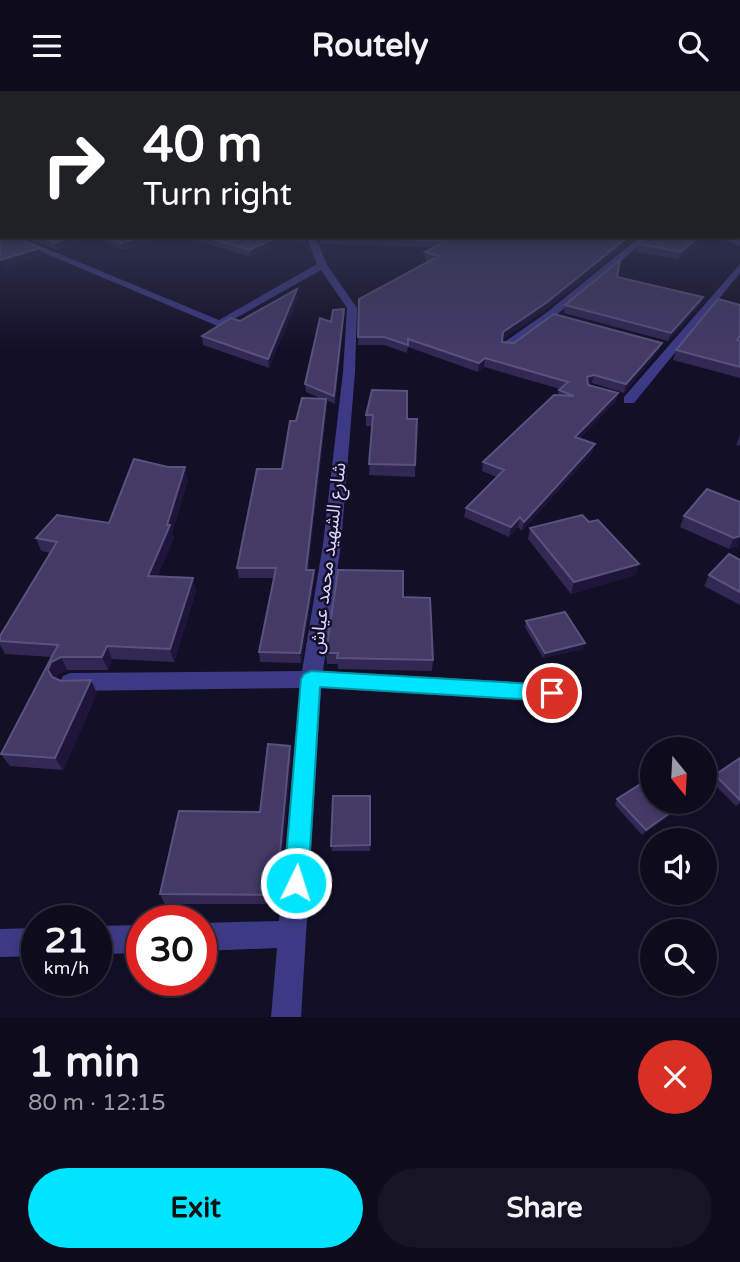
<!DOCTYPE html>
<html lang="en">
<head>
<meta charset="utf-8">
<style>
  body { margin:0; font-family:"Varela Round","Noto Sans Arabic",sans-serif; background:#171425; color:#f1f3f6; height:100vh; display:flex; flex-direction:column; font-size:26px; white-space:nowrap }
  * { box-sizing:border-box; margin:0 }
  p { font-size:23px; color:#9b9ba3 }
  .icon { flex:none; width:38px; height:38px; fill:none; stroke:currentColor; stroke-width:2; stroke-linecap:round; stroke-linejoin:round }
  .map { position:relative; height:926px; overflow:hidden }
  .sheet { display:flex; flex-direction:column; background:#0e0b1c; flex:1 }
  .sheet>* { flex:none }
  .hud { position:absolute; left:0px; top:0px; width:740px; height:147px; box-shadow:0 4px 10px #0003,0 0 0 2px #2e2b3b; background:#202124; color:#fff; overflow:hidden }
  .needle { width:46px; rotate:162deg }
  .tools { position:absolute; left:640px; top:646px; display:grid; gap:14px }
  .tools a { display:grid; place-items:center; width:77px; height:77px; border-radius:50%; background:#0e0b1c; box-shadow:0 4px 10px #0003,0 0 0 2px #2e2b3b; font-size:35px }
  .speed { position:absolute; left:21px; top:814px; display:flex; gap:14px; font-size:35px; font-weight:700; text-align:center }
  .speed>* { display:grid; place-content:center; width:91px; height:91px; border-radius:50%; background:#0e0b1c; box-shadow:0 4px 10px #0003,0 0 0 2px #2e2b3b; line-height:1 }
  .speed small { font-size:18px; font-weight:400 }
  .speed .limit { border:10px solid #d22; background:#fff; color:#111 }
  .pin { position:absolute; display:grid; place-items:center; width:60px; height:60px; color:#fff; margin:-30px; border:4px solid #fff; border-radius:50%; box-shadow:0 2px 7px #0007 }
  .me { position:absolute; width:77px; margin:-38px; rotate:4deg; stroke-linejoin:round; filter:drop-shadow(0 0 5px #0008) }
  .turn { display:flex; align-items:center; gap:24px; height:147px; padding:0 28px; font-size:32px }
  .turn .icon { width:91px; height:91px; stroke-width:2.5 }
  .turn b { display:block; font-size:49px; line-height:60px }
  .round { display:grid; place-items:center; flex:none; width:74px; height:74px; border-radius:37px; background:#171425 }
  .overview { display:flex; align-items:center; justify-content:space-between; height:119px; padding:0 28px }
  h1 { font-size:42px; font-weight:700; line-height:52px }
  .primary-button { display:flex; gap:14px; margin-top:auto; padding:14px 28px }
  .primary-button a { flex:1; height:80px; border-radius:42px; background:#00e5ff; color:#111; font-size:28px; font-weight:700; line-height:80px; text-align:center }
  .primary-button a+a { background:#171425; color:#f1f3f6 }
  header { display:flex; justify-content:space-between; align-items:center; height:91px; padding:0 28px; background:#0e0b1c; font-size:32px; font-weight:700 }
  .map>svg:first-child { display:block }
</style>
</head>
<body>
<header><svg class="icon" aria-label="menu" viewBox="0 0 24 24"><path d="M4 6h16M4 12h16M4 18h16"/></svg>Routely<svg class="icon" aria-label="search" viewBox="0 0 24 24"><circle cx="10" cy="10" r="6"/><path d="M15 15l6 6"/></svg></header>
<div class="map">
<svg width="740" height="926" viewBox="0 0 740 926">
  <rect width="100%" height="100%" fill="#130f26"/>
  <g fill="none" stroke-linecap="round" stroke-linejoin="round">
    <!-- minor -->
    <path fill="#3d3a85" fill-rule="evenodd" d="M738 130 740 134H738Z
      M4 145H16L219 229 317 173 306 145H315L327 174 357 217 355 281 341 453 323 580 553 593 561 596 564 602 561 608 553 611 321 597 301 926H271L277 857 201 860V832L279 830 300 597 70 600 63 597 60 591 63 585 70 582 302 580 323 453 343 281 347 217 321 179 220 236Z
      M641 145H651L554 226 511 258H503V252L546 222Z
      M718 145 740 149V155L719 147Z
      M740 173V182L634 312H624V306Z
      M142 834V862L96 863V835Z
      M37 837V865L0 866V838Z"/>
  </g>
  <!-- wall -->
  <path fill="#312854" d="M23 145H168L123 159 94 146 57 159Z
    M181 145H305L306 152 285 151 250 166Z
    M318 145H637L544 220 502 249V251L659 260 624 302 592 292 588 293 618 302 615 311 580 347 592 362 522 440 518 436 509 446 464 426 466 417 497 386 482 380 483 371 558 304 559 299 560 298 484 276 478 281 408 256 407 262 384 254H358L359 208 429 170 425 169V161L434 156 321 153Z
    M647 145H706L678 168 636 161 638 153Z
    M703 206 700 214 668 250 564 222 565 214Z
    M298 207 269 277 203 254 202 245Z
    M740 214V287L673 269 676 259Z
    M344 218V225L335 313 326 309 327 317 308 479H314V489L301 572 260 571 259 561 274 487H239L237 477 282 378 296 330 322 308 306 301 305 293 331 231Z
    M372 299 407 328H417L415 386 369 384 372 335H366V324Z
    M740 344V355L736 354Z
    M188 389 172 442 174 447 157 486 193 487 196 500 174 571 112 568 108 579H67L58 584 56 588 97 602 63 679 10 675 1 663 52 566 5 563 0 554V545L51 462 41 460 36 447 109 432Z
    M740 411 739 455 729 458 680 436 684 425Z
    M589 431 639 473 635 484 571 503 528 448 530 437Z
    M740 469V514L704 495 709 484Z
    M403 506 433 569 432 580 338 578V573H327L326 562Z
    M526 530 583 558 543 567 525 536Z
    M291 667 278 813H165L160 803 260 721Z
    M740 667V712L736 715 711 690 715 684Z
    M370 705V760H332L331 755Z
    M617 708 685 711 681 717 642 744 615 714Z"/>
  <!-- shaded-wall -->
  <path fill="#1d163a" d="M74 145H93L94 146 57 159 54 152Z
    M144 145H168L123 159 121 152Z
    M280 145H284L285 151 250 166 249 159Z
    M629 145H637L544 220 501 250 503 241Z
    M699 145H706L678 168 681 161Z
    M40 157 42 164 4 177 1 169Z
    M297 198 298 207 269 277 268 268Z
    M703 206 700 214 668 250 671 242Z
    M344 218V225L335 313 334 305Z
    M662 252 659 260 624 302 626 293Z
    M485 267 484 276 478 281 479 272Z
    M594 284 592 292 585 294 587 286Z
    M618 302 615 311 573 355 575 346Z
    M326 308 327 317 307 489 306 479Z
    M595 353 592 362 522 440 524 431Z
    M185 376 188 389 172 442 174 447 152 498 148 485 167 434Z
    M520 426 518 436 509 446 511 436Z
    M740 445 739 455 729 458 734 447Z
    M639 473 635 484 571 503 574 491Z
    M314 479V489L301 572 300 562Z
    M193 487 196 500 174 571 170 558Z
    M585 552 583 558 543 567 545 562Z
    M107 555 112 568 108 579 102 566Z
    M61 566 67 579 58 584 55 592 48 579 51 571Z
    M91 589 97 602 63 679 55 667Z
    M290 655 291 667 278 813 276 804Z
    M685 711 681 717 642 744 646 739Z"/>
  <!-- building -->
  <path fill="#433a66" stroke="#5a527e" stroke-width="2" d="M0 130H2L1 140 2 141V145H13L40 157 0 169Z
    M39 145H74L54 152Z
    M105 145H144L121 152Z
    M203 145H280L249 159Z
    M321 145H629L546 212 503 241 502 251 514 252 554 223 662 252 626 293 594 284 587 286 588 294 618 302 575 346 595 353 524 431 520 426 511 436 466 417 504 379 483 371 554 304 574 305 559 299 568 291 485 267 479 272 408 248V254L384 246H358L359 208 439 165 425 161 447 150Z
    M647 145H699L681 161 638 153Z
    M620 169 617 186 703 206 671 242 565 214Z
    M297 198 268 268 202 245 231 227 240 230Z
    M718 208 740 214V245L737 249 740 250V276L676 259Z
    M344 218 334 305 305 293 320 227 331 231 333 219Z
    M372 299 407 300V328H417L415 374 369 373 373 324H366Z
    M302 307 326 308 306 479H314L300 562 259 561 276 477H237L257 378H282L290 330H296Z
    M134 368 168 376H185L167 434H170L148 485 193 487 170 558 107 555 102 566H61L51 571 48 579 52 586 61 590 91 589 55 667 1 663 58 554 0 550V545L57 451 36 447 57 424 109 432Z
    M707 398 740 411V445L734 447 684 425Z
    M582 424 589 431 598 429 639 473 574 491 530 437Z
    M729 463 740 469V501L709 484Z
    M338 479 403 480V506L430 507 433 569 337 567 338 562H326Z
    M565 521 585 552 545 562 526 530Z
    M268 653 290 655 276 804 160 803 179 720 260 721Z
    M740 667V709L715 684Z
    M653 685V710L685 711 646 739 617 708Z
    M333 705H370V754L331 755Z"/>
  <!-- sky -->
  <linearGradient id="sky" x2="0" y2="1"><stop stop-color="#0a0815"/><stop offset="0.5" stop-color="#333752"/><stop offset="1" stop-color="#333752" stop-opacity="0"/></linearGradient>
  <rect width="740" height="259" fill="url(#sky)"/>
  <!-- route -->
  <path fill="#00e5ff" stroke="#0095a6" stroke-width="2" d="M311 580 552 594 559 596 562 602 559 607 552 610 320 596 308 792 304 801 296 804 287 801 284 792 301 588 304 583Z"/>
  <g text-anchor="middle" stroke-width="5" stroke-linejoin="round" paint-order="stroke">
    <!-- street labels -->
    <g font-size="19" fill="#d9d4ff" stroke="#130f26">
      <text transform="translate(327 467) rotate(-83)" y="7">شارع الشهيد محمد عياش</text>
    </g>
  </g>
</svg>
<div class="tools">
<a><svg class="needle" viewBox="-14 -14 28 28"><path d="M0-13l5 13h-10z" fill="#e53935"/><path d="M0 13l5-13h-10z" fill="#9b9ba3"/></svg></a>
<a><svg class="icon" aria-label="sound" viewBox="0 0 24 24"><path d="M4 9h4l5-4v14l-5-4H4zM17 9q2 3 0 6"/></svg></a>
<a><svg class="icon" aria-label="search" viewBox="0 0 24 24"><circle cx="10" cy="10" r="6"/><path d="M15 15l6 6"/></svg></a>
</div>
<div class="speed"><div>21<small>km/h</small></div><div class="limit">30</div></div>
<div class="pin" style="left:552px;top:602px;background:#d93025"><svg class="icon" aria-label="arrive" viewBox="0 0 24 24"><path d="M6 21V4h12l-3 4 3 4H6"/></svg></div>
<svg class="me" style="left:296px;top:792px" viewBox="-20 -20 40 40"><circle r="17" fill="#00e5ff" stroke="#fff" stroke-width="3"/><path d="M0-11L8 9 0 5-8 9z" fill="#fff"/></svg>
<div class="hud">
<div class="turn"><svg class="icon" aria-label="right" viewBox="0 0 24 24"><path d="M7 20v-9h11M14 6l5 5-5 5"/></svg><div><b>40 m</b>Turn right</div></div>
</div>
</div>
<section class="sheet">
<div class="overview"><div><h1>1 min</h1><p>80 m · 12:15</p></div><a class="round" style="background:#d93025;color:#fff"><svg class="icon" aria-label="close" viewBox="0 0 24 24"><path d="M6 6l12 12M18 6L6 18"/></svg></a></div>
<div class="primary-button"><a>Exit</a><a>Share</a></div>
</section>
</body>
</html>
